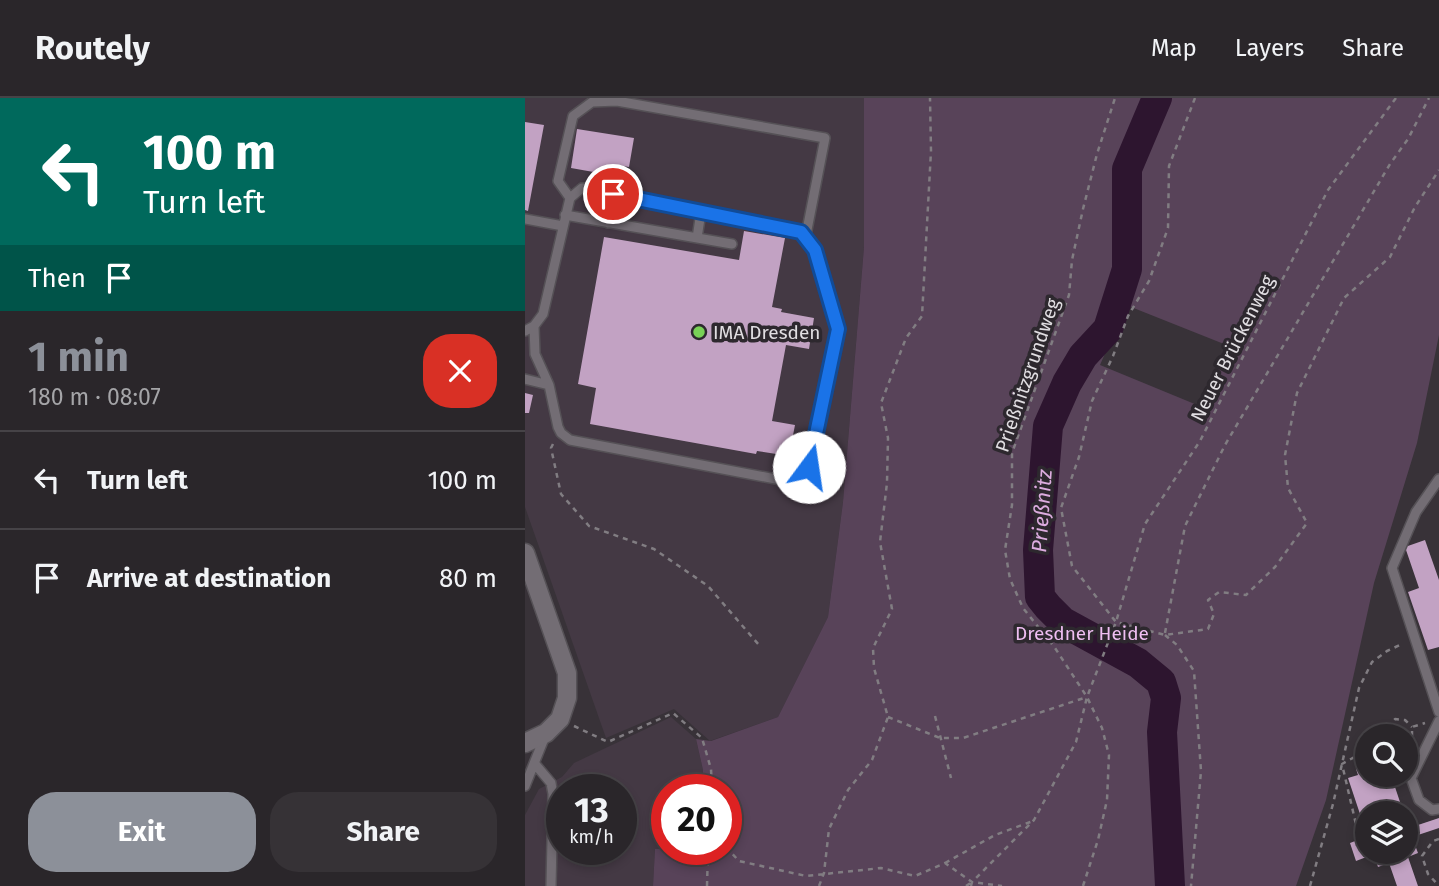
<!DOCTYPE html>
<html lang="en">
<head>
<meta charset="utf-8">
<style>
  body { margin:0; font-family:"Fira Sans",sans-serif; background:#363236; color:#f1f3f6; height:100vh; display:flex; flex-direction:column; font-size:26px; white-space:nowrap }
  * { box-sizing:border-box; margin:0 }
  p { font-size:23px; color:#a5a5a8 }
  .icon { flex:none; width:38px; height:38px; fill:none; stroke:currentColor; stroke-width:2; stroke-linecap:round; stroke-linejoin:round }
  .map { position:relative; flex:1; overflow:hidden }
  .panel { display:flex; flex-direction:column; background:#2a262a; width:525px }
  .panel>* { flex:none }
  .banner { background:#00695c; color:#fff; overflow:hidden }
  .tools { position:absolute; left:830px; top:626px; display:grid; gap:14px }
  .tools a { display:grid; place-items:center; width:63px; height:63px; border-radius:50%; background:#2a262a; box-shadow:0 4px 10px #0003,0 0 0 2px #464347; font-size:35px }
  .speed { position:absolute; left:21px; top:676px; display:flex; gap:14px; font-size:35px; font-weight:700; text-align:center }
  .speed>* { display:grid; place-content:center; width:91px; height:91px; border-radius:50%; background:#2a262a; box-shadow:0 4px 10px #0003,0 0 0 2px #464347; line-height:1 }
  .speed small { font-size:18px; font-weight:400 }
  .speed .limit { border:10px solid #d22; background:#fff; color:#111 }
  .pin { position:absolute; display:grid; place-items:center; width:60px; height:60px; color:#fff; margin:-30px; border:4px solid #fff; border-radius:50%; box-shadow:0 2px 7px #0007 }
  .me { position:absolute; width:77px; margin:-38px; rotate:14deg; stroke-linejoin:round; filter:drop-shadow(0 0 5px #0008) }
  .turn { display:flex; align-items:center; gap:24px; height:147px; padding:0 28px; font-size:32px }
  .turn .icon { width:91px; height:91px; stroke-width:2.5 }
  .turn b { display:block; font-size:49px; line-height:60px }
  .then { display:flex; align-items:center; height:66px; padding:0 28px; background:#0003; gap:14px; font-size:26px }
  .round { display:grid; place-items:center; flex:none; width:74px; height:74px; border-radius:28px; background:#363236 }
  .headline { display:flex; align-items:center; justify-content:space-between; height:119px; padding:0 28px }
  h1 { font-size:42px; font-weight:700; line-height:52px; color:#8c9099 }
  .button { display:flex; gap:14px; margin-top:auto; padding:14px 28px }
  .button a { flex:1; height:80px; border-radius:28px; background:#8c9099; color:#fff; font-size:28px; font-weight:700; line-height:80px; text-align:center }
  .button a+a { background:#363236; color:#f1f3f6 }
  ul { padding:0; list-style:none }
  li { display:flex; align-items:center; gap:21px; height:98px; padding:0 28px; border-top:2px solid #464347 }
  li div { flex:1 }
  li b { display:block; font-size:26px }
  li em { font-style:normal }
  header { display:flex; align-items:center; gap:42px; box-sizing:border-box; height:98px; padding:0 35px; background:#2a262a; border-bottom:2px solid #464347 }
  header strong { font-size:33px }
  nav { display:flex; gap:38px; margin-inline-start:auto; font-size:24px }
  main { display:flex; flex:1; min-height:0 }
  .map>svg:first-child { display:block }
</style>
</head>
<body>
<header>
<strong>Routely</strong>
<nav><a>Map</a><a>Layers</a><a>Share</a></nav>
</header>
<main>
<section class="panel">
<div class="banner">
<div class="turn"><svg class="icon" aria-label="left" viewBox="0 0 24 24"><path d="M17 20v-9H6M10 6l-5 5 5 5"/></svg><div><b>100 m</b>Turn left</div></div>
<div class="then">Then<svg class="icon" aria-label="arrive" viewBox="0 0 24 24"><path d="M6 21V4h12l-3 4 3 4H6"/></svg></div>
</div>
<div class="headline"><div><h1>1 min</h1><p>180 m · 08:07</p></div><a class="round" style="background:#d93025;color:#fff"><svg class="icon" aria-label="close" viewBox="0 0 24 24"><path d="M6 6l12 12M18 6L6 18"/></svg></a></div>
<ul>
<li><svg class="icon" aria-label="left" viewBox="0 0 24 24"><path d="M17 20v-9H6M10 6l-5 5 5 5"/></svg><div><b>Turn left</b></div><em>100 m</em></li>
<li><svg class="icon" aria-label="arrive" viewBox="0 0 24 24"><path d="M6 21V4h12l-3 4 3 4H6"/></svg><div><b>Arrive at destination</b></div><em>80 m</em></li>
</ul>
<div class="button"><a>Exit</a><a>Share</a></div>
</section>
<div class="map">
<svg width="914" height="788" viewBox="0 0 914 788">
  <rect width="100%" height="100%" fill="#383238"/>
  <!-- built -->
  <path fill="#443944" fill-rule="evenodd" d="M0 0H339V149L318 404 303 519 253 619 185 643 149 611 81 640 0 409Z
    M146 619 171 641 178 672V691H142V751L159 752 130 751 128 788H0V717L14 691 37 679 49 665ZM37 691H96V751H37Z"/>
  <!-- green -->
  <path fill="#584359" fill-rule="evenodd" d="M339 0H914V237L892 345 849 485 801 702 771 788H128L130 751H201V691H178V672L171 641 186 643 253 619 303 519 318 404 339 149ZM601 207 704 248 677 309 575 267Z"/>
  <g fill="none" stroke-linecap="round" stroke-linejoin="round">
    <!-- river -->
    <path stroke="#2d152f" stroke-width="30" d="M632 0 602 71V171L583 231 558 258 542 285 523 328 513 452 515 499 523 509 538 524 613 565 636 584 641 600 637 634 645 788"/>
  </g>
  <!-- building -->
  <path fill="#c2a2c3" d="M0 24 19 27 3 113 0 112Z
    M52 31 109 40 104 69 92 67 91 78 46 70Z
    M219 133 260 140 247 209 257 211 256 214 289 220 284 251 261 247 247 323 270 327 264 358 232 353 231 356 65 326 71 290 53 286 79 139 214 162Z
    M0 295 8 297 4 315H0Z
    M900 442 914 482V549L903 552 883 494 894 490 880 449Z
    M842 668V677H866L879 716H842L841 734 823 680 833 677 831 671Z
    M880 720 884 730 914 720V730L887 739 893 755 883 759 893 788H872L864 765 853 769 848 754H880Z
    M838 740 844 758 831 763 825 745Z"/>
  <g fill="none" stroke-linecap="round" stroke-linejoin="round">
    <!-- lane casing -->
    <g stroke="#555156" stroke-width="12">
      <path id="lane" d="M45 100 33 83 48 18 67 4 92 3 300 40 281 137
        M40 117 207 146
        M0 121 38 128
        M83 125 88 96
        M172 140 176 114
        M9 228 10 256 24 287
        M0 233 9 228 18 216 45 100 57 90H63L277 134 290 152 313 231 287 364 278 376 261 383 45 342 36 335 33 329 24 287 0 281
        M914 381 891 414 867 470 914 614
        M914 623 886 680 894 702 907 712 914 711
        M10 666 26 685 28 696 26 788
        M0 688 20 638"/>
    </g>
    <!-- street casing -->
    <g stroke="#555156" stroke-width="21">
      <path id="street" d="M0 455 42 575V600L35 621 21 635 0 645"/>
    </g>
    <!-- path -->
    <path stroke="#817d82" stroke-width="2.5" stroke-dasharray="5 5" stroke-linecap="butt" d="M670 0 644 68 643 130 624 183 603 218 588 258 567 303 554 359 536 410 547 468 591 524 640 537 683 531 689 516 683 502 694 494 721 497 750 469 782 425 763 390 760 357 772 295 819 200 865 159 890 109 914 72
      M28 346 26 350 36 396 64 428 129 451 183 488 234 547
      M640 535 660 428 700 347 865 66 883 41 904 0
      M640 537 652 547 669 573 676 673 666 788
      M410 618 426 680
      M363 619 415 640H438L562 599
      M49 628 83 644 148 615 177 640 186 671 187 691
      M863 639 862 630 870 621 880 622 887 629
      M880 645 887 638V629L900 625
      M833 735 817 666 842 652
      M914 741 908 743 897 758 903 776 914 788
      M201 749 214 763 281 778 356 770 390 778 420 765 447 784 477 788
      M420 765 470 737 508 723
      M182 788 183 751
      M294 788 299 775 304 731 323 692 347 662 363 619 349 570 348 550 367 511 355 444 362 385 363 340 356 305 381 240 397 218 406 53 405 0
      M441 788 447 784
      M446 788 447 784 509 722 551 644 562 599 591 524 620 426 675 343 803 92 871 0
      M558 788 573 742 582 702 584 657 577 630 562 599 530 550 498 510 485 481 480 452 487 407V355L544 197 547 162 558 111 572 56 590 0
      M785 788 808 706 834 590 847 564 862 553 877 546"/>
    <!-- lane -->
    <use href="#lane" stroke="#736d74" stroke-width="9"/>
    <!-- street -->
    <use href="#street" stroke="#736d74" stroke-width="18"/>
  </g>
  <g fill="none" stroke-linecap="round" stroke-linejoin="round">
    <!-- route casing -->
    <g stroke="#114b97" stroke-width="18">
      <path id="route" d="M88 96 276 134 290 152 313 231 284 369"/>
    </g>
    <!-- route -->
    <use href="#route" stroke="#1a73e8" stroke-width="12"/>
  </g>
  <!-- markers -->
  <circle fill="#79d157" stroke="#2d282e" stroke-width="2.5" cx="174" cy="234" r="7"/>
  <g text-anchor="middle" stroke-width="7" stroke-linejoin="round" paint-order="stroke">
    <!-- poi labels -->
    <g font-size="19" fill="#e1dee2" stroke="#2d282e" text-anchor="start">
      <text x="188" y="241">IMA Dresden</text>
    </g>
    <!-- street labels -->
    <g font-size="19" fill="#e1dee2" stroke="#2d282e">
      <text transform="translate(707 250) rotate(-63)" y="7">Neuer Brückenweg</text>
      <text transform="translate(502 277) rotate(-71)" y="7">Prießnitzgrundweg</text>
    </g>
    <!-- park labels -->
    <g font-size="19" fill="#efbef2" stroke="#2d282e">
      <text x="557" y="542">Dresdner Heide</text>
    </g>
    <!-- water labels -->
    <g font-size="21" font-style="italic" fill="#dcacdf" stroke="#2d282e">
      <text transform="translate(517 413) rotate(-86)" y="7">Prießnitz</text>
    </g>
  </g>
</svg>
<div class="tools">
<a><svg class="icon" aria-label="search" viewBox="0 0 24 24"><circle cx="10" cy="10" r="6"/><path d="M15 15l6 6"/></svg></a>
<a><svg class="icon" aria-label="layers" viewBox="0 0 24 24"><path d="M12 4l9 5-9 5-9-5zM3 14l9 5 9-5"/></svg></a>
</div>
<div class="speed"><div>13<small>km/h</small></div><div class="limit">20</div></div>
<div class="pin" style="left:88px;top:96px;background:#d93025"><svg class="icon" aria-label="arrive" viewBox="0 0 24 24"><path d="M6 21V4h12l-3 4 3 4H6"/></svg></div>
<svg class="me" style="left:284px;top:369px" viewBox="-20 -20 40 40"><circle r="19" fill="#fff"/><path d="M0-13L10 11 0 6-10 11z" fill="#1a73e8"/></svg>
</div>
</main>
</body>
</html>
